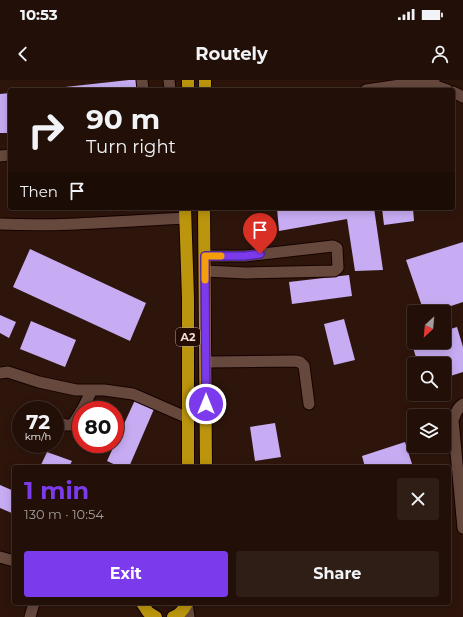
<!DOCTYPE html>
<html lang="en">
<head>
<meta charset="utf-8">
<style>
  body { margin:0; font-family:Montserrat,sans-serif; background:#2e1e16; color:#f1f3f6; height:100vh; display:flex; flex-direction:column; font-size:15px; white-space:nowrap }
  * { box-sizing:border-box; margin:0 }
  p { font-size:13px; color:#a29d9c }
  .icon { flex:none; width:22px; height:22px; fill:none; stroke:currentColor; stroke-width:2; stroke-linecap:round; stroke-linejoin:round }
  .map { position:relative; flex:1; overflow:hidden }
  .sheet { position:absolute; left:12px; top:385px; width:439px; height:140px; display:flex; flex-direction:column; background:#221008; border-radius:4px; box-shadow:0 2px 10px #0003,0 0 0 1px #3f3029 }
  .sheet>* { flex:none }
  .guide { position:absolute; left:8px; top:8px; width:447px; height:122px; border-radius:4px; box-shadow:0 2px 10px #0003,0 0 0 1px #3f3029; background:#221008; color:#f1f3f6; overflow:hidden }
  .needle { width:26px; rotate:206deg }
  .tools { position:absolute; left:407px; top:225px; display:grid; gap:8px }
  .tools a { display:grid; place-items:center; width:44px; height:44px; border-radius:4px; background:#221008; box-shadow:0 2px 10px #0003,0 0 0 1px #3f3029; font-size:20px }
  .speed { position:absolute; left:12px; top:321px; display:flex; gap:8px; font-size:20px; font-weight:700; text-align:center }
  .speed>* { display:grid; place-content:center; width:52px; height:52px; border-radius:50%; background:#221008; box-shadow:0 2px 10px #0003,0 0 0 1px #3f3029; line-height:1 }
  .speed small { font-size:10px; font-weight:400 }
  .speed .limit { border:6px solid #d22; background:#fff; color:#111 }
  .pin { position:absolute; display:grid; place-items:center; width:34px; height:34px; color:#fff; margin:-41px -17px; border-radius:50% 50% 50% 0; rotate:-45deg; box-shadow:0 0 4px #0007 }
  .pin .icon { rotate:45deg }
  .me { position:absolute; width:44px; margin:-22px; rotate:0deg; stroke-linejoin:round; filter:drop-shadow(0 0 3px #0008) }
  .turn { display:flex; align-items:center; gap:14px; height:84px; padding:0 12px; font-size:18px }
  .turn .icon { width:52px; height:52px; stroke-width:2.5 }
  .turn b { display:block; font-size:28px; line-height:34px }
  .then { display:flex; align-items:center; height:38px; padding:0 12px; background:#0003; gap:8px; font-size:15px }
  .round { display:grid; place-items:center; flex:none; width:42px; height:42px; border-radius:4px; background:#2e1e16 }
  .head { display:flex; align-items:center; justify-content:space-between; height:68px; padding:0 12px }
  h1 { font-size:24px; font-weight:700; line-height:30px; color:#7c3aed }
  .cta { display:flex; gap:8px; margin-top:auto; padding:8px 12px }
  .cta a { flex:1; height:46px; border-radius:4px; background:#7c3aed; color:#fff; font-size:16px; font-weight:700; line-height:46px; text-align:center }
  .cta a+a { background:#2e1e16; color:#f1f3f6 }
  .status { display:flex; justify-content:space-between; align-items:center; height:28px; padding:0 20px; background:#221008; direction:ltr }
  .status svg { height:11px; fill:currentColor }
  header { display:flex; justify-content:space-between; align-items:center; height:52px; padding:0 12px; background:#221008; font-size:18px; font-weight:700 }
  .map>svg:first-child { display:block }
</style>
</head>
<body>
<div class="status"><b>10:53</b><svg viewBox="0 0 49 12"><path d="M0 12V9h3v3zM5 12V6h3v6zM10 12V3h3v9zM15 12V0h3v12zM26 1h20v11H26zM47 4h2v5h-2z"/></svg></div>
<header><svg class="icon" aria-label="back" viewBox="0 0 24 24"><path d="M15 5l-7 7 7 7"/></svg>Routely<svg class="icon" aria-label="person" viewBox="0 0 24 24"><circle cx="12" cy="8" r="4"/><path d="M4 21q1-7 8-7t8 7"/></svg></header>
<div class="map">
<svg width="463" height="537" viewBox="0 0 463 537">
  <rect width="100%" height="100%" fill="#2e150b"/>
  <!-- building -->
  <path fill="#c7acf3" d="M129 0H138L139 10H47V9Z
    M10 13V53H0V14Z
    M277 128H374L383 190 355 191 347 139 279 151Z
    M382 128H413L414 141 384 145Z
    M463 162V222L433 232H424L406 180Z
    M30 169 146 223 130 261 13 207Z
    M349 195 352 216 292 224 289 202Z
    M0 235 16 242 9 258 0 253Z
    M344 239 355 280 334 285 324 244Z
    M31 241 76 260 65 287 20 269Z
    M457 247 463 267V292L444 298V284H418L411 261 414 260V262H444V251Z
    M135 320 154 329 129 387H120L107 381Z
    M275 343 281 377 255 381 250 347Z
    M405 362 412 384 401 387H365L362 376Z
    M47 372 72 381 69 387H40Z
    M0 405 14 411V434L0 428Z"/>
  <g fill="none" stroke-linecap="round" stroke-linejoin="round">
    <!-- minor casing -->
    <g stroke="#150200" stroke-width="13">
      <path id="minor" d="M142 0 143 10
        M169 0 170 10
        M425 2 447 10
        M366 10 434 0
        M453 12 463 17
        M0 76 10 75
        M0 144C62 147 124 141 185 138
        M205 176H245L333 166 337 168 338 188 334 191 246 193 205 191
        M206 282 295 281 300 282 304 286 309 324
        M0 293 8 292 39 302 76 310H104L133 314 188 338
        M463 324C457 328 456 333 453 340L463 448
        M82 330 92 310
        M55 341C72 348 72 347 81 331
        M0 477 14 481
        M187 523 189 537
        M30 537 34 523"/>
    </g>
    <!-- highway casing -->
    <g stroke="#150200" stroke-width="14">
      <path id="highway" d="M188 10V0
        M205 10V0
        M185 128 188 218V387
        M204 128 206 387
        M142 523 148 532 156 537
        M173 537C180 535 184 529 187 523"/>
    </g>
    <!-- minor -->
    <use href="#minor" stroke="#66483d" stroke-width="11"/>
    <!-- highway -->
    <use href="#highway" stroke="#bb950e" stroke-width="12"/>
  </g>
  <g fill="none" stroke-linecap="round" stroke-linejoin="round">
    <!-- route casing -->
    <g stroke="#51269a" stroke-width="10">
      <path id="route" d="M206 324 205 176H245L260 174"/>
    </g>
    <!-- route -->
    <use href="#route" stroke="#7c3aed" stroke-width="7"/>
    <!-- slow -->
    <path stroke="#f59e0b" stroke-width="7" d="M205 200V176H221"/>
  </g>
  <g text-anchor="middle" stroke-width="4" stroke-linejoin="round" paint-order="stroke">
    <!-- shield labels -->
    <rect fill="#240c04" stroke="#b29e97" stroke-width="1" x="176" y="248" width="24" height="18" rx="3"/>
    <g font-size="11" font-weight="bold" fill="#efddd6">
      <text x="188" y="261">A2</text>
    </g>
  </g>
</svg>
<div class="tools">
<a><svg class="needle" viewBox="-14 -14 28 28"><path d="M0-13l5 13h-10z" fill="#e53935"/><path d="M0 13l5-13h-10z" fill="#a29d9c"/></svg></a>
<a><svg class="icon" aria-label="search" viewBox="0 0 24 24"><circle cx="10" cy="10" r="6"/><path d="M15 15l6 6"/></svg></a>
<a><svg class="icon" aria-label="layers" viewBox="0 0 24 24"><path d="M12 4l9 5-9 5-9-5zM3 14l9 5 9-5"/></svg></a>
</div>
<div class="speed"><div>72<small>km/h</small></div><div class="limit">80</div></div>
<div class="pin" style="left:260px;top:174px;background:#d93025"><svg class="icon" aria-label="arrive" viewBox="0 0 24 24"><path d="M6 21V4h12l-3 4 3 4H6"/></svg></div>
<svg class="me" style="left:206px;top:324px" viewBox="-20 -20 40 40"><circle r="17" fill="#7c3aed" stroke="#fff" stroke-width="3"/><path d="M0-11L8 9 0 5-8 9z" fill="#fff"/></svg>
<div class="guide">
<div class="turn"><svg class="icon" aria-label="right" viewBox="0 0 24 24"><path d="M7 20v-9h11M14 6l5 5-5 5"/></svg><div><b>90 m</b>Turn right</div></div>
<div class="then">Then<svg class="icon" aria-label="arrive" viewBox="0 0 24 24"><path d="M6 21V4h12l-3 4 3 4H6"/></svg></div>
</div>
<section class="sheet">
<div class="head"><div><h1>1 min</h1><p>130 m · 10:54</p></div><a class="round"><svg class="icon" aria-label="close" viewBox="0 0 24 24"><path d="M6 6l12 12M18 6L6 18"/></svg></a></div>
<div class="cta"><a>Exit</a><a>Share</a></div>
</section>
</div>
</body>
</html>
